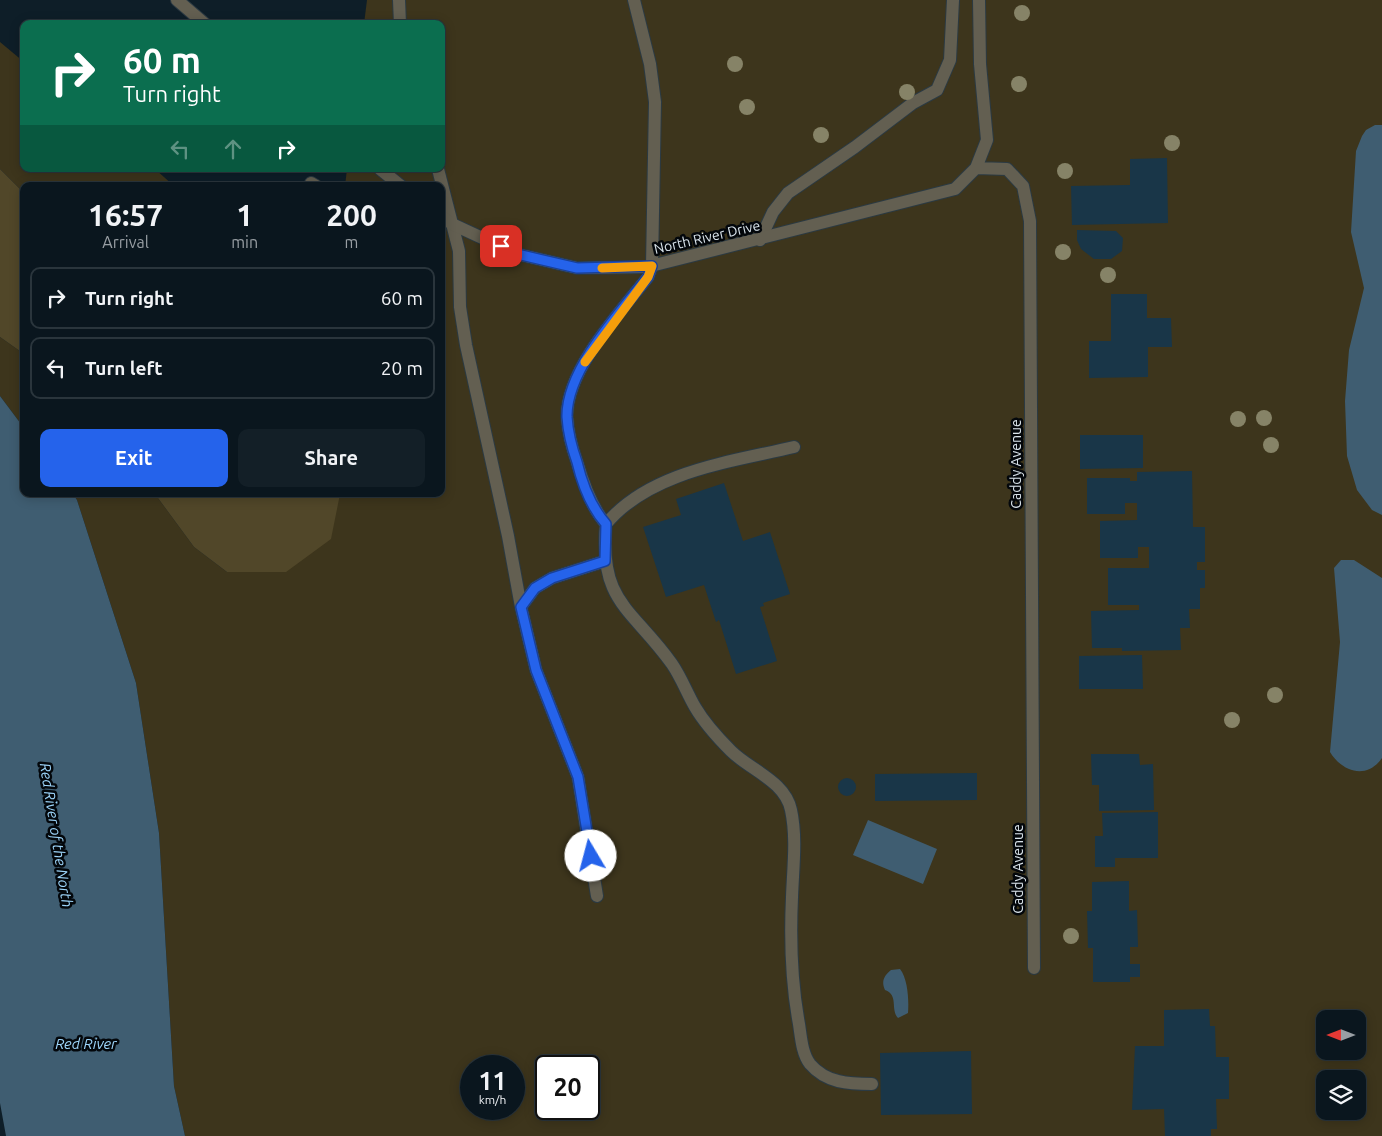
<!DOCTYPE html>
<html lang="en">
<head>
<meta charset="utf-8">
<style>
  body { margin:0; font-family:Ubuntu,sans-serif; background:#131f27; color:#f1f3f6; height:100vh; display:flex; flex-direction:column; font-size:19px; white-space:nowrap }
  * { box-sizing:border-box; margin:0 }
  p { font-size:16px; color:#999fa4 }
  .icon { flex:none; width:28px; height:28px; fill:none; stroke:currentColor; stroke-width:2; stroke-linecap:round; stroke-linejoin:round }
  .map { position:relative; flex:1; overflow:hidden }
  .panel { position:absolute; left:20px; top:182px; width:425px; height:315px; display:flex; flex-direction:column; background:#0a161e; border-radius:10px; box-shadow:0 2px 12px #0003,0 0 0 1px #2a353c }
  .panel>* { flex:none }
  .banner { position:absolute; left:20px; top:20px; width:425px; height:152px; border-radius:10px; box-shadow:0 2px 12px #0003,0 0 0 1px #2a353c; background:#0b6e4f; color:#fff; overflow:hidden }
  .needle { width:32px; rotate:270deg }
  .fabs { position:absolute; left:1316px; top:1010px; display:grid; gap:10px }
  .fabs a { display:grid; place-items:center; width:50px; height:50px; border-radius:10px; background:#0a161e; box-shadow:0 2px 12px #0003,0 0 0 1px #2a353c; font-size:25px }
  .speed { position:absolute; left:460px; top:1055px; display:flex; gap:10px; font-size:25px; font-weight:700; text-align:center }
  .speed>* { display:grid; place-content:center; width:65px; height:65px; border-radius:50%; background:#0a161e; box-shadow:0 2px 12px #0003,0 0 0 1px #2a353c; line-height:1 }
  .speed small { font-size:12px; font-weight:400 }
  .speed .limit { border:2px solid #111; border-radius:8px; background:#fff; color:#111 }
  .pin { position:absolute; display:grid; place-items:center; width:42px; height:42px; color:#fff; margin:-21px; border-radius:10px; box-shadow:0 2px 8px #0006 }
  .me { position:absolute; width:55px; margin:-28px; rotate:352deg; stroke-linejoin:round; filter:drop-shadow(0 0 4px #0008) }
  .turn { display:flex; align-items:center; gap:18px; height:105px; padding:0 20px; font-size:22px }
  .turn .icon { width:65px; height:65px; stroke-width:2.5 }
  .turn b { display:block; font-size:35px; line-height:42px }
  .lanes { display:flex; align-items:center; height:48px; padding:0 20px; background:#0003; justify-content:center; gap:25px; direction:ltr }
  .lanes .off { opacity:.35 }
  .eta { display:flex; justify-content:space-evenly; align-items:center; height:85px; text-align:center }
  .eta b { font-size:30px; font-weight:600; line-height:35px }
  .action { display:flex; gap:10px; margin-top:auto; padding:10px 20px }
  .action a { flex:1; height:58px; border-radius:10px; background:#2563eb; color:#fff; font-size:20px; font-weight:600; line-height:58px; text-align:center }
  .action a+a { background:#131f27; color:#f1f3f6 }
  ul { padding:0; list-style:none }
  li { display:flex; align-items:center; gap:15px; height:62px; margin:0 10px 8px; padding:0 10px; border:2px solid #2a353c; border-radius:10px }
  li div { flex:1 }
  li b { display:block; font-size:19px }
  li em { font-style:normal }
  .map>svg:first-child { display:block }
</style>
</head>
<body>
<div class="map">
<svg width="1382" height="1136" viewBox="0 0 1382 1136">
  <rect width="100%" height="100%" fill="#0e1e28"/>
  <!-- green -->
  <path fill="#3d351c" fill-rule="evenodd" d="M367 0H1382V1136H185L174 1086 159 833 136 683 77 500 73 494H155L194 547 227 572H251L283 494H441V186H345L347 169H441V24H364ZM1325 1019H1358V1051H1325ZM471 1066H514V1109H471ZM546 1066H589V1109H546ZM1325 1079H1358V1111H1325Z
    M0 42 24 62V169H155L174 186H24V193L0 169Z
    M0 337 24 354V428L0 396Z"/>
  <!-- forest -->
  <path fill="#514729" d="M0 169 24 193V354L0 337Z
    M155 494H340L331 539 286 572H227L194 547Z"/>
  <!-- water -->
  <path fill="#3f5d71" d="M1375 125H1382V515L1372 510 1357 490 1347 456 1345 401 1349 350 1364 288 1351 232 1356 151 1362 136 1366 130Z
    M0 396 24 428V494H73L77 500 136 683 159 833 174 1086 185 1136H6L0 1103Z
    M1341 560H1354L1382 578V758C1367 780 1342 772 1330 752L1340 642 1334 568Z
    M868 820 937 849 923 884 853 855Z
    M900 969C908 979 909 1001 908 1013L898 1018C890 1009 899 995 885 990 881 981 884 976 891 970Z"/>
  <!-- building -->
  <path fill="#193648" d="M1167 158 1168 223 1072 225 1071 186 1130 185V159Z
    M1077 230 1116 231 1123 238 1122 251 1111 259H1094L1081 249 1077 240Z
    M1111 294H1147V318H1171L1172 347H1148V377L1089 378V341H1111Z
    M1080 435H1143V468L1080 469Z
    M1192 471 1193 527H1205V562H1197V570H1205V588H1200V609H1189L1190 628H1180L1181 650 1122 651V648H1092L1091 611 1139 610V605H1108V568H1149V547H1138V558H1100V521L1137 520V503H1125V514H1087V478H1130V481H1137V472Z
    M724 483 743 541 770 532 790 594 763 603 764 606 760 607 777 661 736 674 719 620 716 622 704 585 666 597 643 527 681 515 676 499Z
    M1142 655 1143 689H1079V656Z
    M1091 754H1139L1140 765 1153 764 1154 810 1099 811V785H1092Z
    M977 773V800L875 801V774Z
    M838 787a9 9 0 1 1 18 0a9 9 0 1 1-18 0Z
    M1158 812V858H1115V867H1095V836H1103L1102 813Z
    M1129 881V911L1137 910 1138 947H1130V964H1140V977H1130V982H1093V948H1088L1087 911H1092V882Z
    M1209 1009 1210 1026H1215L1216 1057H1229V1099H1216L1217 1129H1211V1136H1165L1164 1109 1132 1110 1135 1046H1164V1010Z
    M971 1051 972 1114 881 1115 880 1053Z"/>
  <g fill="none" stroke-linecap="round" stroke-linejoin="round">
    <!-- lane casing -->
    <g stroke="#2b3a43" stroke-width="14">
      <path id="lane" d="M399 0 400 24
        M634 0 650 64 655 102 652 266 648 277C620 312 566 370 567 417 568 433 572 448 577 462 583 483 591 507 606 524 599 603 632 608 672 664 681 677 687 693 695 707 705 724 717 737 731 751 750 770 785 781 791 810 797 838 793 868 792 897 790 940 791 981 799 1024 801 1037 802 1054 810 1064 826 1083 849 1084 872 1084
        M438 169 459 251 460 307 466 345 508 536 521 607 536 670 578 777 597 896
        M311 183 316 186
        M760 240 773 212 788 193 855 147 913 103 937 90 950 60 953 0
        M606 524C650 471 731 462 794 447
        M521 607 535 588 552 578 605 561"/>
    </g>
    <!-- street casing -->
    <g stroke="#2b3a43" stroke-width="14">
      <path id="street" d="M177 0 205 24
        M976 168 1007 169 1023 186 1030 221 1034 968
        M380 169 401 186
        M441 216 452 224 517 254 577 268 647 267 955 189 976 168 987 140 980 64 979 0"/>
    </g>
    <!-- lane -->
    <use href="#lane" stroke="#635f51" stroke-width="12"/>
    <!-- street -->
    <use href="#street" stroke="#635f51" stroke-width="12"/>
  </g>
  <!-- trees -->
  <g fill="#868367">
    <circle cx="1022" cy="13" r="8"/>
    <circle cx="735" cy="64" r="8"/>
    <circle cx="1019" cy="84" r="8"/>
    <circle cx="907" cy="92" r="8"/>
    <circle cx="747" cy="107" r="8"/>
    <circle cx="821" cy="135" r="8"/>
    <circle cx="1172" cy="143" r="8"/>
    <circle cx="1065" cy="171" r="8"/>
    <circle cx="1063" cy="252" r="8"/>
    <circle cx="1108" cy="275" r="8"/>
    <circle cx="1264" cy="418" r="8"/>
    <circle cx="1238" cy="419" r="8"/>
    <circle cx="1271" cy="445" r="8"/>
    <circle cx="1275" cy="695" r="8"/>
    <circle cx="1232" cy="720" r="8"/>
    <circle cx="1071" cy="936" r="8"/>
  </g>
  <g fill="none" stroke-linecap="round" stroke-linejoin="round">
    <!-- route casing -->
    <g stroke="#184099" stroke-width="12">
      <path id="route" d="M501 246 517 254 577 268 652 266 648 277C620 312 566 370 567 417 568 433 572 448 577 462 582 483 591 507 606 524L605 561 552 578 535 588 521 607 536 670 578 777 591 856"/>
    </g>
    <!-- route -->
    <use href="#route" stroke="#2563eb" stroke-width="9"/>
    <!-- slow -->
    <path stroke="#f59e0b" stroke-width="9" d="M585 362 648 277 652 266 602 268"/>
  </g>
  <g text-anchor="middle" stroke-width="5" stroke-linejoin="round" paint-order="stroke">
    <!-- street labels -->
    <g font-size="14" fill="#dae4eb" stroke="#03070b">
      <text transform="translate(707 237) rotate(-13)" y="5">North River Drive</text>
      <text transform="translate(1016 464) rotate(-90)" y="5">Caddy Avenue</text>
      <text transform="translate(1018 869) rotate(-90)" y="5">Caddy Avenue</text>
    </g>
    <!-- water labels -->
    <g font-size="15" font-style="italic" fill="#9cd4f9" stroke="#03070b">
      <text transform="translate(56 835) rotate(81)" y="5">Red River of the North</text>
      <text x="86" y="1049">Red River</text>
    </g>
  </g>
</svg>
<div class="fabs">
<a><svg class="needle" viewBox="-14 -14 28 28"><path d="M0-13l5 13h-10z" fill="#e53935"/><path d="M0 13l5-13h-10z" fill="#999fa4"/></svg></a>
<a><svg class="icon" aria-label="layers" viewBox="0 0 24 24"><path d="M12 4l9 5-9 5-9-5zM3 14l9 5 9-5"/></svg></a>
</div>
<div class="speed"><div>11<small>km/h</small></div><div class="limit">20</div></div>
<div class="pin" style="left:501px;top:246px;background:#d93025"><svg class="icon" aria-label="arrive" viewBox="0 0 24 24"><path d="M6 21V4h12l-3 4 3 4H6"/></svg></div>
<svg class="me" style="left:591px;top:856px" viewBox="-20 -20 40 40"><circle r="19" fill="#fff"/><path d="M0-13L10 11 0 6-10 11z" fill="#2563eb"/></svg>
<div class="banner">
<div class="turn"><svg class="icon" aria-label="right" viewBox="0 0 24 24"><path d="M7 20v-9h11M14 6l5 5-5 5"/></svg><div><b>60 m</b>Turn right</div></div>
<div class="lanes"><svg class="icon off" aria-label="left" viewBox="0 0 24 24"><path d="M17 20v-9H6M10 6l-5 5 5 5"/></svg><svg class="icon off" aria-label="ahead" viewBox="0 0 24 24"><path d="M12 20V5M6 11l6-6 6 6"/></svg><svg class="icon" aria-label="right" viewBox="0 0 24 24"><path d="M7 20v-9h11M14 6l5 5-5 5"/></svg></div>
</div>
<section class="panel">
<div class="eta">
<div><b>16:57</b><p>Arrival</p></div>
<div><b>1</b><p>min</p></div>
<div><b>200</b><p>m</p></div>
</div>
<ul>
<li><svg class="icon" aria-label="right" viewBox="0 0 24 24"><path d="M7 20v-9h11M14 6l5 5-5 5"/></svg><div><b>Turn right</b></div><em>60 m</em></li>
<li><svg class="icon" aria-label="left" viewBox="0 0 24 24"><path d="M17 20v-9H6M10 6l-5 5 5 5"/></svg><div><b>Turn left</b></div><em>20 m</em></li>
</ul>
<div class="action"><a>Exit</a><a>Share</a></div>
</section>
</div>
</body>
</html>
